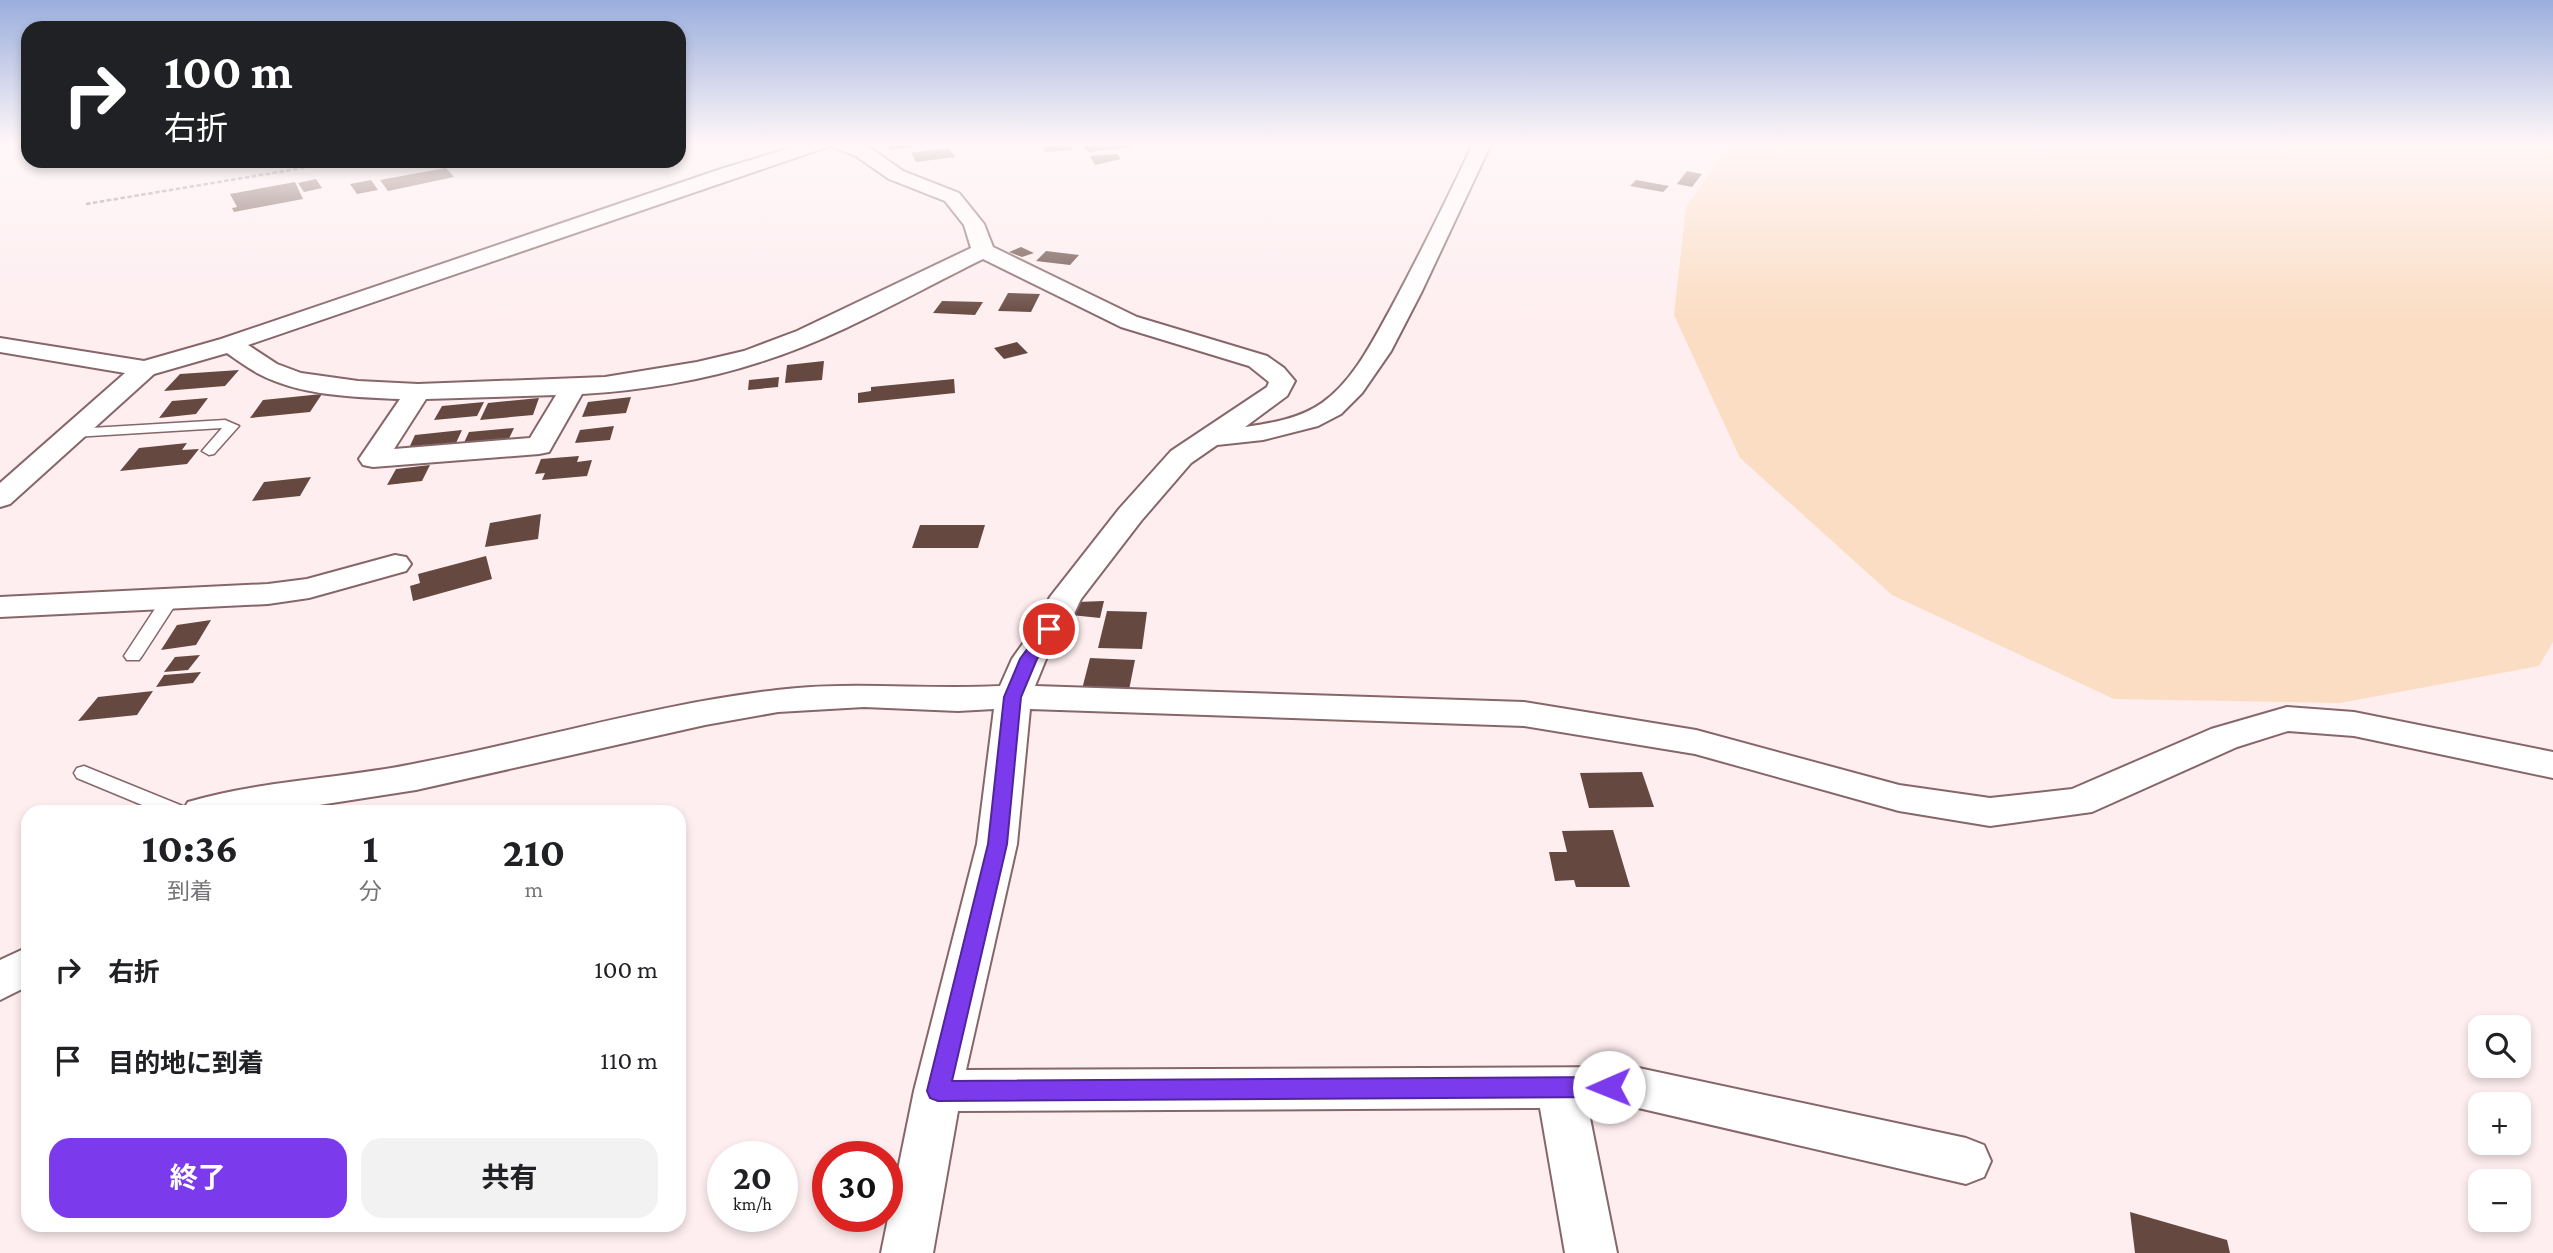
<!DOCTYPE html>
<html lang="ja">
<head>
<meta charset="utf-8">
<style>
  body { margin:0; font-family:"Crimson Pro","Noto Sans JP",serif; background:#f2f2f2; color:#202124; height:100vh; display:flex; flex-direction:column; font-size:26px; white-space:nowrap }
  * { box-sizing:border-box; margin:0 }
  p { font-size:23px; color:#757577 }
  .icon { flex:none; width:38px; height:38px; fill:none; stroke:currentColor; stroke-width:2; stroke-linecap:round; stroke-linejoin:round }
  .map { position:relative; flex:1; overflow:hidden }
  .side { position:absolute; left:21px; top:805px; width:665px; height:427px; display:flex; flex-direction:column; background:#fff; border-radius:21px; box-shadow:0 4px 10px #0003 }
  .side>* { flex:none }
  .banner { position:absolute; left:21px; top:21px; width:665px; height:147px; border-radius:21px; box-shadow:0 4px 10px #0003; background:#202124; color:#fff; overflow:hidden }
  .controls { position:absolute; left:2468px; top:1015px; display:grid; gap:14px }
  .controls a { display:grid; place-items:center; width:63px; height:63px; border-radius:14px; background:#fff; box-shadow:0 4px 10px #0003; font-size:35px }
  .speed { position:absolute; left:707px; top:1141px; display:flex; gap:14px; font-size:35px; font-weight:700; text-align:center }
  .speed>* { display:grid; place-content:center; width:91px; height:91px; border-radius:50%; background:#fff; box-shadow:0 4px 10px #0003; line-height:1 }
  .speed small { font-size:18px; font-weight:400 }
  .speed .limit { border:10px solid #d22; background:#fff; color:#111 }
  .pin { position:absolute; display:grid; place-items:center; width:60px; height:60px; color:#fff; margin:-30px; border:4px solid #fff; border-radius:50%; box-shadow:0 2px 7px #0007 }
  .me { position:absolute; width:77px; margin:-38px; rotate:269deg; stroke-linejoin:round; filter:drop-shadow(0 0 5px #0008) }
  .turn { display:flex; align-items:center; gap:24px; height:147px; padding:0 28px; font-size:32px }
  .turn .icon { width:91px; height:91px; stroke-width:2.5 }
  .turn b { display:block; font-size:49px; line-height:60px }
  .eta { display:flex; justify-content:space-evenly; align-items:center; height:119px; text-align:center }
  .eta b { font-size:42px; font-weight:700; line-height:49px }
  .cta { display:flex; gap:14px; margin-top:auto; padding:14px 28px }
  .cta a { flex:1; height:80px; border-radius:21px; background:#7c3aed; color:#fff; font-size:28px; font-weight:700; line-height:80px; text-align:center }
  .cta a+a { background:#f2f2f2; color:#202124 }
  ul { padding:0; list-style:none }
  li { display:flex; align-items:center; gap:21px; height:91px; padding:0 28px }
  li div { flex:1 }
  li b { display:block; font-size:26px }
  li em { font-style:normal }
  .map>svg:first-child { display:block }
</style>
</head>
<body>
<div class="map">
<svg width="2553" height="1253" viewBox="0 0 2553 1253">
  <rect width="100%" height="100%" fill="#feeef0"/>
  <!-- green -->
  <path fill="#fbddc3" d="M1729 144H2553V642L2539 666 2340 703 2114 699 1892 595 1740 458 1674 315 1686 207Z"/>
  <!-- building -->
  <path fill="#654840" d="M888 144H915L916 147 890 150Z
    M1070 144 1073 150 1045 152 1042 146Z
    M1083 144H1132L1134 147 1088 152Z
    M949 148 955 157 916 162 911 153Z
    M1117 154 1121 159 1095 165 1090 156Z
    M446 168 454 177 388 191 380 180Z
    M1687 171 1702 174 1692 187 1677 184Z
    M316 179 322 188 304 192 298 183Z
    M371 180 378 190 357 194 350 184Z
    M1636 180 1669 186 1663 192 1630 186Z
    M295 182 303 199 234 212 232 208 237 207 230 194Z
    M1021 247 1034 253 1022 257 1009 252Z
    M1046 251 1079 255 1070 265 1036 261Z
    M1008 293 1040 294 1031 312 998 311Z
    M942 301 983 302 975 315 933 313Z
    M1017 342 1028 353 1004 359 994 348Z
    M824 361 822 380 785 383 787 365Z
    M239 370 225 386 164 391 180 374Z
    M779 377 778 387 748 390 749 380Z
    M954 379 955 393 858 403V393L871 391V387Z
    M322 394 310 412 250 418 263 400Z
    M631 397 626 413 582 417 588 402Z
    M208 398 196 414 159 418 172 401Z
    M539 398 533 415 480 420 488 403Z
    M484 402 477 416 434 420 442 406Z
    M614 426 610 440 575 443 580 430Z
    M514 428 507 443 462 447 469 432Z
    M462 430 456 443 409 448 415 435Z
    M187 443 182 450 199 449 187 464 120 471 139 448Z
    M579 456 577 462 592 460 587 476 542 480 545 473 535 474 541 459Z
    M430 465 422 481 387 485 396 469Z
    M311 477 300 496 252 501 264 482Z
    M541 514 538 539 485 547 490 523Z
    M920 525H985L978 548H912Z
    M486 556 492 579 413 601 410 586 420 583 418 574Z
    M1104 601 1100 618 1071 615 1077 602Z
    M1107 611 1147 612 1142 649 1098 648Z
    M211 620 196 645 161 650 177 625Z
    M200 655 188 670 164 672 175 657Z
    M1090 658 1135 660 1128 695 1081 693Z
    M201 672 193 683 156 687 164 675Z
    M153 691 137 715 78 721 98 697Z
    M1642 772 1654 807 1589 808 1580 773Z
    M1613 830 1630 887H1576L1574 880 1555 881 1549 852H1567L1562 831Z
    M2130 1212 2227 1240 2230 1253H2135Z"/>
  <g fill="none" stroke-linecap="round" stroke-linejoin="round">
    <!-- service casing -->
    <g stroke="#866669" stroke-width="3">
      <path id="service" d="M225 420 239 426 214 454 209 455 202 451 222 428 74 437 67 433 74 429Z
        M170 594 179 599 142 656 139 660H127L124 656 164 595Z
        M84 766 185 807 188 812H159L77 778 74 773 77 768Z"/>
    </g>
    <!-- minor casing -->
    <g stroke="#866669" stroke-width="4">
      <path id="minor" d="M803 144H856L870 148 903 171 959 193 984 224 993 247 1137 317 1267 356 1284 368 1295 381 1287 396 1245 427C1271 423 1299 419 1322 403 1354 380 1372 342 1391 308 1420 254 1447 199 1473 144H1491L1422 291 1391 351 1362 393 1341 414 1318 426 1263 440 1217 445 1191 463 1141 521 1081 599 1067 629 1046 659 1035 686 1524 702 1696 730 1899 785 1990 798 2072 789 2211 729 2287 707 2354 712 2553 752V778L2354 736 2288 731 2237 747 2092 812 1990 826 1899 811 1695 754 1524 726 1030 709 1017 844 966 1070 1634 1067 1966 1138 1984 1145 1991 1161 1984 1177 1966 1184 1634 1107 1588 1108 1617 1253H1565L1540 1108 958 1111 933 1253H881L914 1091 977 844 994 709 958 711 864 707 778 712 705 725 416 790 274 812H182L188 802C263 780 342 779 418 763 538 740 656 704 777 690 851 681 926 690 1000 686L1012 659 1034 628 1050 597 1119 509 1171 451 1267 387 1269 382 1249 366 1121 327 983 259C912 294 835 339 760 362 705 380 640 391 582 394L549 452 539 454 373 467 363 465 359 459 400 399C354 397 301 396 259 374 248 368 237 360 227 353L154 374 10 504 0 507V483L125 373 0 352V338L144 361 221 339 721 169ZM830 146 856 156 889 179 945 201 964 225 971 248 797 331 744 351 697 362 605 377 418 384 358 381 301 373 277 364 248 345ZM556 395 530 438 394 449 426 399Z
        M395 555 406 557 411 564 406 571 309 598 268 604 0 617V597L268 584 307 579Z
        M28 947V986L0 1000V960Z"/>
    </g>
    <!-- path -->
    <path stroke="#857879" stroke-width="2.5" stroke-dasharray="4.5 2.5" stroke-linecap="butt" d="M86 204 345 161"/>
    <!-- service -->
    <use href="#service" fill="#fff" fill-rule="evenodd"/>
    <!-- minor -->
    <use href="#minor" fill="#fff" fill-rule="evenodd"/>
  </g>
  <!-- sky -->
  <linearGradient id="sky" x2="0" y2="1"><stop stop-color="#9aaedd"/><stop offset="0.45" stop-color="#fff7f8"/><stop offset="1" stop-color="#fff7f8" stop-opacity="0"/></linearGradient>
  <rect width="2553" height="320" fill="url(#sky)"/>
  <!-- route -->
  <path fill="#7c3aed" stroke="#51269a" stroke-width="2" d="M1049 624 1057 629 1037 659 1021 697 1007 844 952 1081 1609 1077 1617 1080 1621 1087 1617 1094 1609 1097 938 1101 930 1098 927 1091 988 844 1004 697 1020 659 1044 626Z"/>
</svg>
<div class="controls">
<a><svg class="icon" aria-label="search" viewBox="0 0 24 24"><circle cx="10" cy="10" r="6"/><path d="M15 15l6 6"/></svg></a>
<a>+</a>
<a>−</a>
</div>
<div class="speed"><div>20<small>km/h</small></div><div class="limit">30</div></div>
<div class="pin" style="left:1049px;top:629px;background:#d93025"><svg class="icon" aria-label="arrive" viewBox="0 0 24 24"><path d="M6 21V4h12l-3 4 3 4H6"/></svg></div>
<svg class="me" style="left:1609px;top:1087px" viewBox="-20 -20 40 40"><circle r="19" fill="#fff"/><path d="M0-13L10 11 0 6-10 11z" fill="#7c3aed"/></svg>
<div class="banner">
<div class="turn"><svg class="icon" aria-label="right" viewBox="0 0 24 24"><path d="M7 20v-9h11M14 6l5 5-5 5"/></svg><div><b>100 m</b>右折</div></div>
</div>
<section class="side">
<div class="eta">
<div><b>10:36</b><p>到着</p></div>
<div><b>1</b><p>分</p></div>
<div><b>210</b><p>m</p></div>
</div>
<ul>
<li><svg class="icon" aria-label="right" viewBox="0 0 24 24"><path d="M7 20v-9h11M14 6l5 5-5 5"/></svg><div><b>右折</b></div><em>100 m</em></li>
<li><svg class="icon" aria-label="arrive" viewBox="0 0 24 24"><path d="M6 21V4h12l-3 4 3 4H6"/></svg><div><b>目的地に到着</b></div><em>110 m</em></li>
</ul>
<div class="cta"><a>終了</a><a>共有</a></div>
</section>
</div>
</body>
</html>
